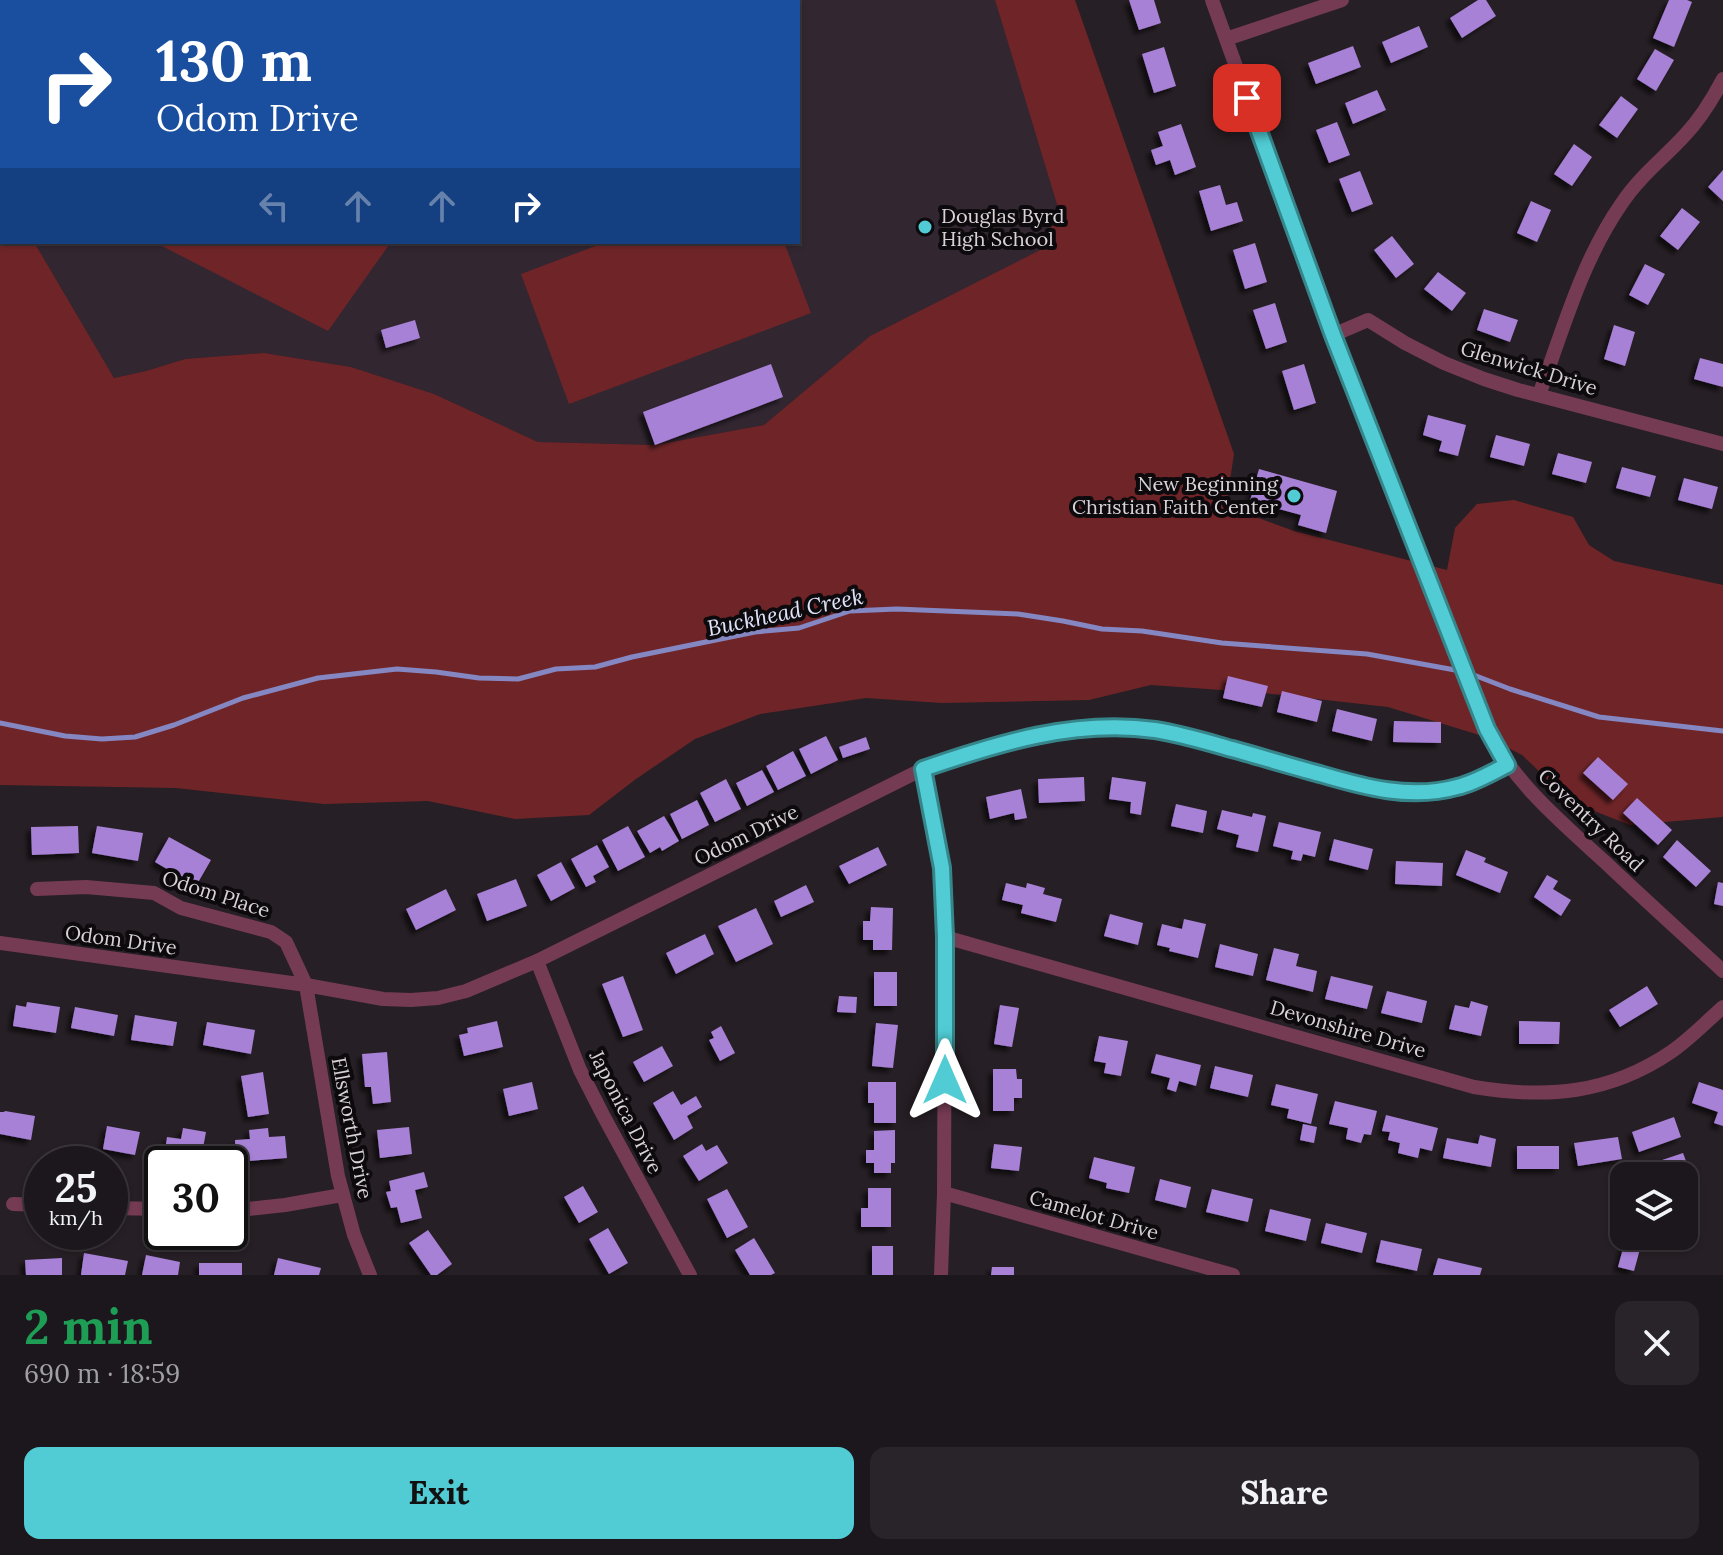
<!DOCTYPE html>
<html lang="en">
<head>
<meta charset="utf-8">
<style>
  body { margin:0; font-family:Lora,serif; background:#292429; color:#f1f3f6; height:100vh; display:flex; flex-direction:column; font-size:30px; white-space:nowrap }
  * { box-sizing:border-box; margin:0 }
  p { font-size:26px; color:#a09fa3 }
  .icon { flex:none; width:44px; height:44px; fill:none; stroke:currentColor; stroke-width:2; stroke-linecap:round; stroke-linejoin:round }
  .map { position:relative; height:1275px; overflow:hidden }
  .panel { display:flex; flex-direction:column; background:#1c171c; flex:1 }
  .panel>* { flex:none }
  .top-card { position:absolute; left:0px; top:0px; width:800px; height:244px; box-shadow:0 2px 6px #0004,0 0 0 2px #3a363b; background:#1a4fa0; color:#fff; overflow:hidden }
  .buttons { position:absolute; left:1610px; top:1162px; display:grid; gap:16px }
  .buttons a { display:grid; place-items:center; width:88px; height:88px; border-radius:16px; background:#1c171c; box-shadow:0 2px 6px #0004,0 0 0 2px #3a363b; font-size:40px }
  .speed { position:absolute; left:24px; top:1146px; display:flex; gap:16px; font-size:40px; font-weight:700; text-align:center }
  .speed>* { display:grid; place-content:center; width:104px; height:104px; border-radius:50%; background:#1c171c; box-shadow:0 2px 6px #0004,0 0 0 2px #3a363b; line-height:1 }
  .speed small { font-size:20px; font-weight:400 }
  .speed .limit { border:4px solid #111; border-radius:12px; background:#fff; color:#111 }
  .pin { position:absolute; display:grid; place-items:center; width:68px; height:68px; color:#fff; margin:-34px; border-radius:16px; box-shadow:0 4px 12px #0006 }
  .me { position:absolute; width:88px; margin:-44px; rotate:0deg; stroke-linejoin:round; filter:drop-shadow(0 0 6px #0008) }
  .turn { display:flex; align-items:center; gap:28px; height:168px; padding:0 24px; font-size:36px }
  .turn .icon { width:104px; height:104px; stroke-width:2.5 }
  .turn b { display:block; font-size:56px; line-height:68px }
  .lanes { display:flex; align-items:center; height:76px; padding:0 24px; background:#0003; justify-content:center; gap:40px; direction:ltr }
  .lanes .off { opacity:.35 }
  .round { display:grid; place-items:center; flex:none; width:84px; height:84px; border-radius:16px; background:#292429 }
  .head { display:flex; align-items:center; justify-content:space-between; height:136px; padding:0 24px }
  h1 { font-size:48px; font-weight:800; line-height:60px; color:#1e9e55 }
  .action { display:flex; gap:16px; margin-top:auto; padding:16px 24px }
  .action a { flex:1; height:92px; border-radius:16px; background:#51ccd4; color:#111; font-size:32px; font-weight:800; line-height:92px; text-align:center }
  .action a+a { background:#292429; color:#f1f3f6 }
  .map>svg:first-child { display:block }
</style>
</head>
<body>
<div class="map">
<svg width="1723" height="1275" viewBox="0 0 1723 1275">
  <defs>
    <filter id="shadow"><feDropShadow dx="-4.5" dy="4.5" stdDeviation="2" flood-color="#0009"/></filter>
  </defs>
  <rect width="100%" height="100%" fill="#261f25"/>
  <!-- built -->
  <path fill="#322631" d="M65 0H995L1059 211 1040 250 870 336 764 425 655 445 538 442 434 394 351 367 264 353 185 359 146 371 114 378 34 242H798V2H68Z"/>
  <!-- green -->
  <path fill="#6f2528" d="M0 0H65L68 2H2V242H34L114 378 146 371 185 359 264 353 351 367 434 394 538 442 655 445 764 425 870 336 1040 250 1059 211 995 0H1075L1234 454 1226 506 1294 531 1447 570 1455 528 1477 504 1514 500 1573 517 1589 545 1614 561 1723 585V817L1630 825 1571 802 1522 755 1489 738 1388 707 1264 693 1151 685 1089 700 942 703 866 698 760 714 695 739 636 779 589 815 515 819 428 801 324 804 176 788 0 785Z
    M154 242H391L328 331Z
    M606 242H784L811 313 569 404 521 274Z"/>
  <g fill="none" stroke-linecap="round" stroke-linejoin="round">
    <!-- stream -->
    <path stroke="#8587c3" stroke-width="5" d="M0 723 65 736 102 739 135 737 174 725 243 698 318 678 397 669 436 672 479 678 518 679 556 669 595 667 632 657 755 632 799 628 850 611 897 609 1018 614 1063 621 1102 629 1142 631 1222 643 1367 654 1466 672 1510 689 1599 717 1723 731"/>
  </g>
  <!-- building -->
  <path fill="#a781d6" filter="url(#shadow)" d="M1129 0H1154L1161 23 1139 30Z
    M1478 0H1486L1496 16 1462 38 1450 18Z
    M1669 0H1687L1692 2 1674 47 1653 38Z
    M1419 26 1428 47 1391 63 1382 42Z
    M1353 46 1361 67 1316 84 1308 63Z
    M1164 47 1176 86 1154 93 1142 54Z
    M1655 49 1674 60 1656 91 1637 79Z
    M1377 90 1386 110 1353 124 1345 103Z
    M1621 96 1638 109 1617 138 1599 125Z
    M1337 122 1350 155 1329 163 1316 130Z
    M1181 124 1196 167 1175 175 1170 160 1156 165 1151 150 1163 146 1158 132Z
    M1574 144 1592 157 1572 186 1554 174Z
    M1723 170V201L1708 187Z
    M1360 171 1373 204 1352 212 1339 179Z
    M1220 185 1226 205 1237 202 1243 221 1211 231 1199 191Z
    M1531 201 1551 210 1537 242 1517 233Z
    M1682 208 1700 222 1678 250 1660 236Z
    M1392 236 1414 264 1396 278 1374 250Z
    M1255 243 1267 282 1245 289 1233 250Z
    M1645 264 1665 274 1648 305 1629 295Z
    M1438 272 1466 293 1452 311 1424 289Z
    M1275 303 1287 342 1266 349 1253 310Z
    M1484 309 1518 320 1510 342 1477 330Z
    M415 320 420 338 386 348 381 330Z
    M1614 325 1635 332 1625 366 1604 359Z
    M1700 358 1723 364V387L1694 379Z
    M771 364 783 397 655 445 643 412Z
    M1304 364 1316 403 1294 410 1282 371Z
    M1428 415 1466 425 1458 456 1439 451 1442 441 1423 435Z
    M1496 435 1530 444 1524 466 1490 457Z
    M1558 453 1592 462 1586 483 1552 474Z
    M1622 467 1656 476 1650 497 1616 488Z
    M1259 469 1337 491 1326 533 1298 525 1301 515 1250 501Z
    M1684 478 1718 487 1712 509 1678 500Z
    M1228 676 1268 686 1262 707 1223 698Z
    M1282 691 1322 701 1317 722 1277 712Z
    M1337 709 1377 719 1372 741 1332 731Z
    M1394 721 1441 722V743L1393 742Z
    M826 736 838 760 811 774 799 749Z
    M866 737 870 749 843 758 839 747Z
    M793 751 806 776 778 790 766 766Z
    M1598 757 1628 784 1613 800 1583 773Z
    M762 770 774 792 747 806 736 783Z
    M1084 777 1085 801 1039 803 1038 779Z
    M1112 777 1146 782 1141 815 1130 813 1131 802 1109 799Z
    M726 779 741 809 715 822 700 793Z
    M1021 789 1027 818 1015 820 1014 813 990 819 986 797Z
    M1637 798 1672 830 1658 845 1623 813Z
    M697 800 709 825 682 839 670 814Z
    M1176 804 1207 811 1203 833 1171 826Z
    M1222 810 1252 817 1253 813 1266 816 1258 852 1236 847 1239 835 1217 829Z
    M664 816 679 841 662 851 660 847 650 853 637 831Z
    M1279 822 1321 832 1315 857 1303 854 1301 861 1291 859 1293 851 1273 846Z
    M78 826 79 853 32 855 31 827Z
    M97 826 143 833 138 861 92 853Z
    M628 826 645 857 618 871 602 840Z
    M169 837 211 860 196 886 155 862Z
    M1334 839 1373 849 1368 870 1329 860Z
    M1677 840 1711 871 1696 887 1663 857Z
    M597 845 609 867 593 876 596 882 586 887 571 859Z
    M878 847 887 865 849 884 839 866Z
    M1466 850 1486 858 1484 862 1508 872 1500 893 1456 875Z
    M1396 861 1443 863 1442 886 1395 884Z
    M561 862 575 888 551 901 537 875Z
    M1547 875 1558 881 1553 889 1571 900 1561 916 1534 897Z
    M516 879 527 906 487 921 477 894Z
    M1718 882 1723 883V906L1714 904Z
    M1006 883 1026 888 1027 883 1045 888 1043 894 1062 899 1056 922 1021 913 1023 905 1002 900Z
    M806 885 814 902 781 917 774 901Z
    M446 889 456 910 416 930 406 909Z
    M871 907 893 908 892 950H873V940H863V921H870Z
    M756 908 773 944 736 962 718 926Z
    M1110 914 1143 923 1138 945 1104 936Z
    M1184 919 1206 924 1198 958 1169 951 1170 948 1157 945 1162 924 1182 929Z
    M705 934 714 954 676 974 666 953Z
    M1220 944 1258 954 1253 976 1215 967Z
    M1274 948 1299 954 1296 966 1317 971 1313 992 1266 980Z
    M874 972H897V1006H874Z
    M623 976 643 1030 623 1037 602 984Z
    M1331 976 1373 986 1367 1009 1325 999Z
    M1647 986 1658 1004 1620 1027 1609 1010Z
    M1387 991 1427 1001 1422 1023 1381 1013Z
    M839 996 857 997 856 1013 837 1012Z
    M1471 1001 1488 1006 1481 1036 1449 1029 1455 1005 1469 1008Z
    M27 1002 60 1007 56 1033 13 1026 16 1005 26 1007Z
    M1000 1005 1019 1008 1012 1047 994 1044Z
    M75 1007 118 1015 114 1036 71 1028Z
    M135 1015 177 1022 173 1046 131 1040Z
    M497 1021 503 1047 464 1056 459 1035 468 1033 467 1028Z
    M1519 1021 1560 1022 1559 1044H1519Z
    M207 1022 255 1030 251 1054 203 1045Z
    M876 1023 898 1025 893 1068 872 1066Z
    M721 1026 735 1053 720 1061 709 1040 714 1038 711 1032Z
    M1099 1036 1128 1041 1121 1076 1104 1073 1106 1063 1094 1061Z
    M662 1046 673 1066 644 1082 633 1062Z
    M387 1052 391 1102 373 1104 371 1087H365L362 1054Z
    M1156 1054 1201 1065 1196 1086 1179 1081 1176 1092 1167 1089 1170 1078 1151 1073Z
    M1215 1066 1253 1075 1248 1097 1210 1088Z
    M993 1069H1016L1017 1079H1022V1098H1014V1111H993Z
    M263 1072 269 1114 248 1117 241 1076Z
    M532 1082 538 1109 509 1116 503 1089Z
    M868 1082H896V1123H874V1103H868Z
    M1699 1082 1723 1090V1126L1714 1123 1718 1112 1692 1103Z
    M1276 1084 1318 1094 1311 1124 1287 1118 1289 1109 1271 1105Z
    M673 1091 681 1105 696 1096 702 1107 687 1116 693 1128 674 1140 653 1103Z
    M1335 1101 1377 1111 1371 1135 1364 1134 1361 1143 1346 1139 1348 1128 1329 1124Z
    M5 1111 35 1116 31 1140 0 1134V1112H4Z
    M1386 1115 1438 1128 1432 1151 1420 1148 1418 1158 1398 1153 1400 1143 1388 1140 1390 1132 1382 1131Z
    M1674 1117 1681 1137 1639 1152 1632 1132Z
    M1303 1124 1317 1127 1314 1143 1300 1140Z
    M107 1126 140 1132 135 1155 103 1149Z
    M409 1127 412 1154 380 1158 377 1130Z
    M183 1128 206 1132 200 1164 164 1157 167 1137 181 1139Z
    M268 1128 269 1137 285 1136 287 1158 236 1162 235 1140 250 1139 249 1130Z
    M895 1130V1163H891V1173H874V1163H866V1150H874V1131Z
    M1480 1135 1496 1139 1491 1167 1443 1158 1447 1138 1478 1144Z
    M1618 1137 1622 1159 1578 1166 1574 1143Z
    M702 1144 706 1151 717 1145 728 1163 699 1181 683 1156Z
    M994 1144 1022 1147 1019 1171 991 1168Z
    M1517 1146H1559V1169H1517Z
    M1683 1153 1686 1161 1665 1169 1662 1160Z
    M1094 1157 1135 1167 1129 1193 1106 1188 1107 1183 1089 1178Z
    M424 1172 428 1187 415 1190 422 1218 401 1223 397 1207 391 1208 386 1192 391 1191 389 1181Z
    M1160 1179 1191 1187 1186 1208 1155 1200Z
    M583 1186 598 1212 579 1223 564 1197Z
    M868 1188H891V1227H861V1208H868Z
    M727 1189 748 1227 727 1238 707 1199Z
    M1212 1189 1253 1199 1248 1222 1206 1212Z
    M1270 1209 1311 1219 1306 1241 1265 1231Z
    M1326 1223 1367 1233 1362 1253 1321 1243Z
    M608 1228 628 1263 609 1274 589 1239Z
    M428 1230 452 1264 437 1275H431L409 1243Z
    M754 1238 775 1273 771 1275H750L735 1250Z
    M1381 1240 1422 1249 1417 1271 1376 1262Z
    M1624 1245 1640 1249 1634 1271 1618 1267Z
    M872 1246H893V1275H872Z
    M84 1253 128 1261 125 1275H81Z
    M146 1255 180 1262 178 1275H142Z
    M62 1258V1275H26L25 1260Z
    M278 1258 321 1268 319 1275H274Z
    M1438 1258 1482 1268 1480 1275H1433Z
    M199 1263H242V1275H199Z
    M992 1267H1014V1275H991Z"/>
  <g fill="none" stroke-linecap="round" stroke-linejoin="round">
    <!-- minor -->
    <path stroke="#753b53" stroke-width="14" d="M1212 0 1333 335 1487 729C1515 784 1560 821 1605 862 1644 899 1684 935 1723 971
      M1226 39 1342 0
      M1333 335 1368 320 1405 343 1444 363 1484 379 1518 390 1723 444
      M1539 395C1563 330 1582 260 1622 203 1639 177 1664 158 1685 135 1701 118 1712 100 1723 79
      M923 769 942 868 945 937 944 1193 941 1275
      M37 889 86 887 154 893 181 908 271 932 286 942 306 985 338 1176 354 1235 370 1275
      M945 937 1474 1087C1547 1099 1609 1094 1671 1052 1690 1039 1706 1022 1723 1007
      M0 943 306 985 383 999 411 1000 438 998 466 991 537 961 923 769C984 748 1054 723 1119 727 1164 729 1207 742 1250 754 1291 766 1332 778 1373 789L1403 793 1457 788 1507 765
      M537 961 580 1070 603 1115 690 1275
      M944 1193 1233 1275
      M13 1204 42 1205
      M110 1208 162 1209
      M230 1211 285 1205 342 1195"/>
  </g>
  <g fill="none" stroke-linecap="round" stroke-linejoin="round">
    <!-- route casing -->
    <g stroke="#35858a" stroke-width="20">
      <path id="route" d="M945 1080V937L942 868 923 769C998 743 1075 719 1155 730 1181 734 1207 742 1232 749 1261 757 1290 766 1320 774 1364 787 1411 800 1457 787 1475 783 1491 773 1507 765L1487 729 1476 701 1333 335 1247 98"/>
    </g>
    <!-- route -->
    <use href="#route" stroke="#51ccd4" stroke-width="14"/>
  </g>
  <!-- markers -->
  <g fill="#51ccd4" stroke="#0d0a0d" stroke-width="3">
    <circle cx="925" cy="227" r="8"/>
    <circle cx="1294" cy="496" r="8"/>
  </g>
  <g text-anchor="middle" stroke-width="8" stroke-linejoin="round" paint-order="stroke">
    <!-- poi labels -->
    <g font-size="20" fill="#d8d2d7" stroke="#0d0a0d" text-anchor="start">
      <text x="941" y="223">Douglas Byrd<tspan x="941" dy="23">High School</tspan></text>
      <text x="1278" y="491" text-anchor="end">New Beginning<tspan x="1278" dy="23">Christian Faith Center</tspan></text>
    </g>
    <!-- street labels -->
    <g font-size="20" fill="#d8d2d7" stroke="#0d0a0d">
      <text transform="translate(1529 368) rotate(17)" y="7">Glenwick Drive</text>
      <text transform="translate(1591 820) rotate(44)" y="7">Coventry Road</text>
      <text transform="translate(746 835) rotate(-26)" y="7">Odom Drive</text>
      <text transform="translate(216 894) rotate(18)" y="7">Odom Place</text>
      <text transform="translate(121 940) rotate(8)" y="7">Odom Drive</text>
      <text transform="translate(1348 1029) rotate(16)" y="7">Devonshire Drive</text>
      <text transform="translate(626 1112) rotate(63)" y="7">Japonica Drive</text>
      <text transform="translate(352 1128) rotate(79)" y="7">Ellsworth Drive</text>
      <text transform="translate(1094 1215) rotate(16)" y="7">Camelot Drive</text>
    </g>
    <!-- water labels -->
    <g font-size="22" font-style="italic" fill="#dfe3fa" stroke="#0d0a0d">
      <text transform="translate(785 612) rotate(-12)" y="8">Buckhead Creek</text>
    </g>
  </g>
</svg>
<div class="buttons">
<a><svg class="icon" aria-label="layers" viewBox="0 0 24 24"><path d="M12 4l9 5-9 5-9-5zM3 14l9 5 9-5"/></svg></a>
</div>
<div class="speed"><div>25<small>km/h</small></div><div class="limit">30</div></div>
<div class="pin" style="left:1247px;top:98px;background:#d93025"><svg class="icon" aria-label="arrive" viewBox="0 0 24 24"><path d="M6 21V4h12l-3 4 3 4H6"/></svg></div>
<svg class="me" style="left:945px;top:1080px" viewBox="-20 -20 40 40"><path d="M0-17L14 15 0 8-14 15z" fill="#51ccd4" stroke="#fff" stroke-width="4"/></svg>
<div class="top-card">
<div class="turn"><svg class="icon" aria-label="right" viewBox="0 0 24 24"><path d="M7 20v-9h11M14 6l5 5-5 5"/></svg><div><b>130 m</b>Odom Drive</div></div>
<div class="lanes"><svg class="icon off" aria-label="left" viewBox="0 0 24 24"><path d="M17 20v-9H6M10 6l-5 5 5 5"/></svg><svg class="icon off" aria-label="ahead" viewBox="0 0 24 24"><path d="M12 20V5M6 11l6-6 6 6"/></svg><svg class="icon off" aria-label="ahead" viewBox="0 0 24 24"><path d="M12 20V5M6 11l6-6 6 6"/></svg><svg class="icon" aria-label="right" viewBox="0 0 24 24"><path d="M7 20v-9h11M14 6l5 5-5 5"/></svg></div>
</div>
</div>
<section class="panel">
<div class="head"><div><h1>2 min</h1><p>690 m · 18:59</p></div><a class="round"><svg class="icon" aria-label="close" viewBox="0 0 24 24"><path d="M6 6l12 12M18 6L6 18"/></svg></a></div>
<div class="action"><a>Exit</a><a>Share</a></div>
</section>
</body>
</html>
